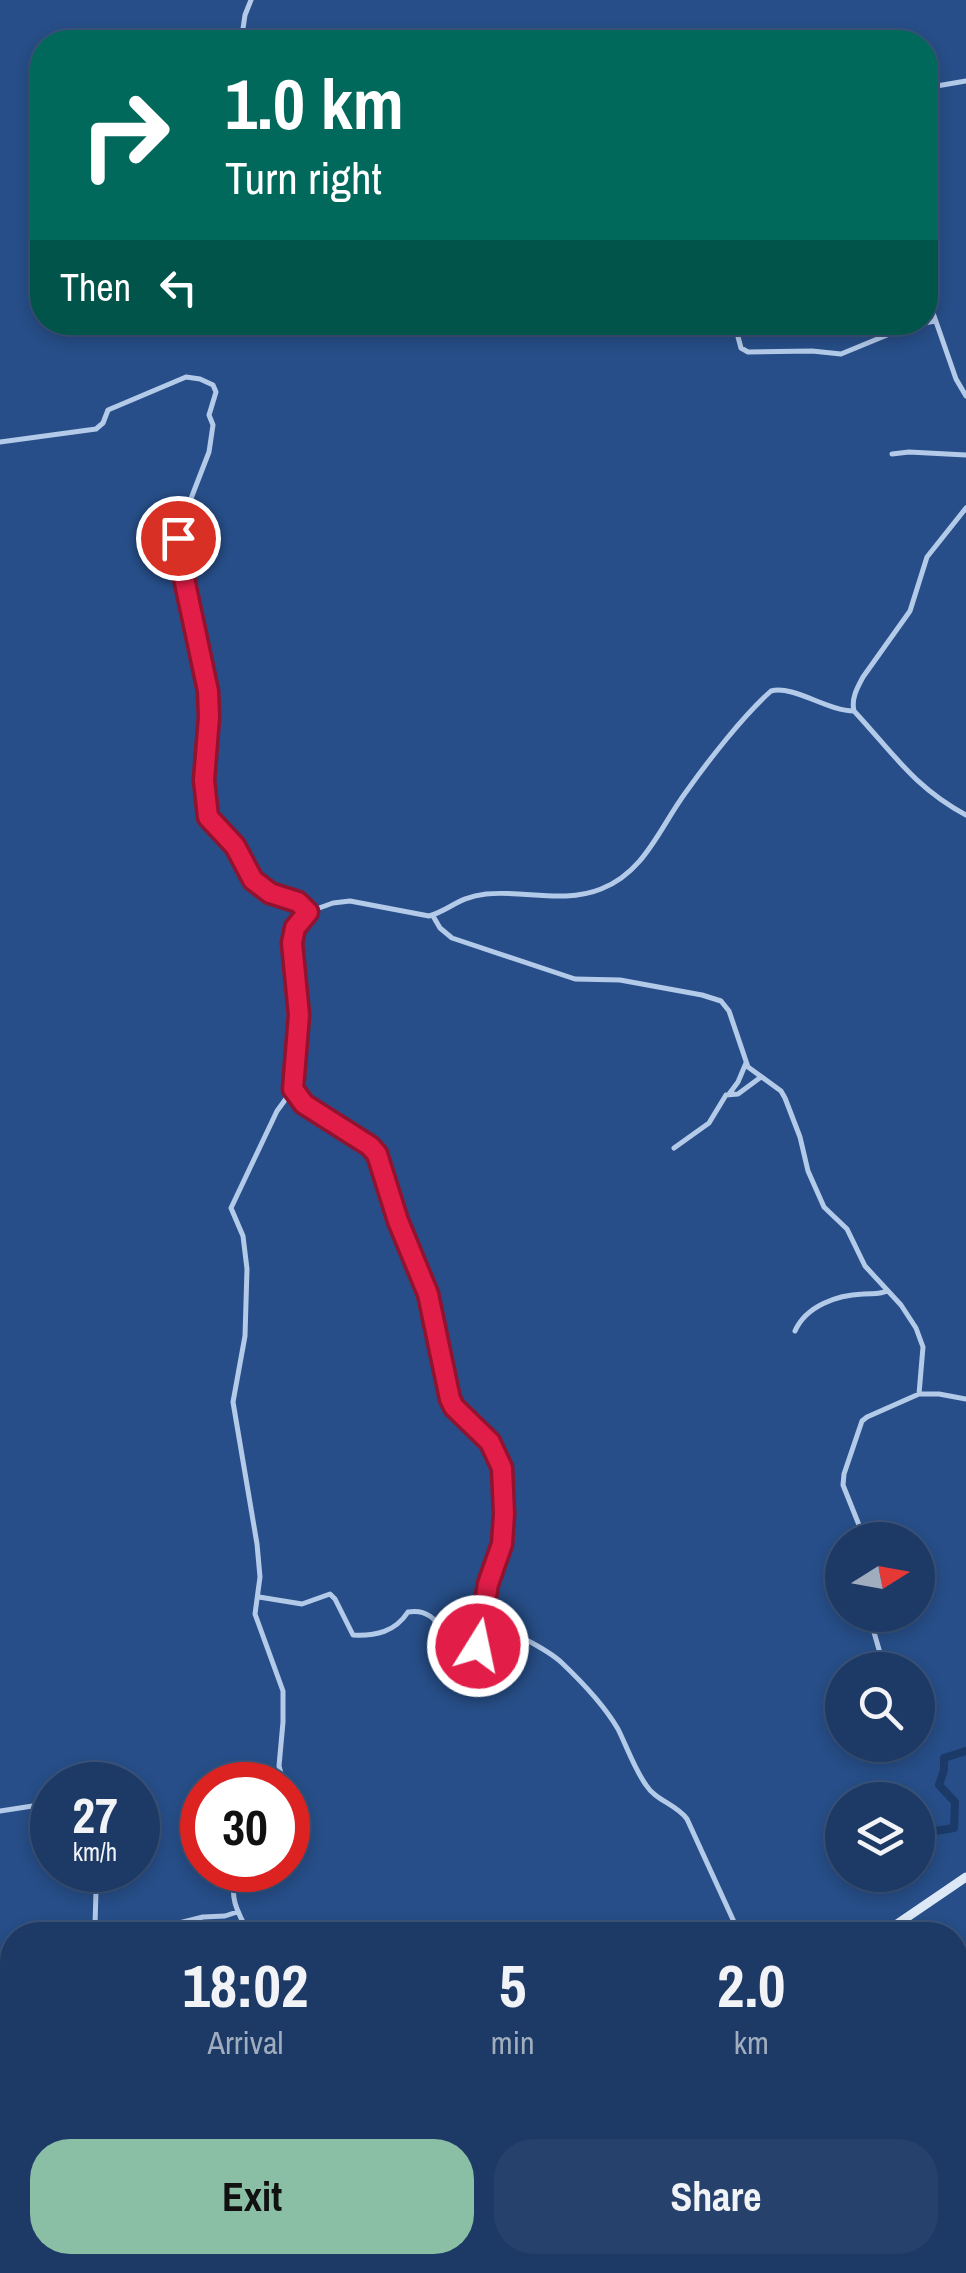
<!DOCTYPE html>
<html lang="en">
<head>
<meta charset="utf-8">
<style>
  body { margin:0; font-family:"Archivo Narrow",sans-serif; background:#25416c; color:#f1f3f6; height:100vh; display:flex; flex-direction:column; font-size:38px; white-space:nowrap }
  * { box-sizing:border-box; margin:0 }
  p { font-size:32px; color:#a0adbf }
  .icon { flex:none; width:55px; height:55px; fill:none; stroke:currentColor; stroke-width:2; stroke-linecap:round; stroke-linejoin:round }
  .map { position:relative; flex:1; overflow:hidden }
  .sheet { position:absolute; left:0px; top:1922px; width:968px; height:352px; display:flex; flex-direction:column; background:#1d3a66; border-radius:40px 40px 0 0; box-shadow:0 5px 15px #0003,0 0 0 2px #3b547a }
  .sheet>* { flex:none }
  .guide { position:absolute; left:30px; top:30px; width:908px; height:305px; border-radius:40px; box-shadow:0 5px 15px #0003,0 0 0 2px #3b547a; background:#00695c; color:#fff; overflow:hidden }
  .needle { width:65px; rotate:79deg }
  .buttons { position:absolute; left:825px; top:1522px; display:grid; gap:20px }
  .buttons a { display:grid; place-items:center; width:110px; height:110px; border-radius:50%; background:#1d3a66; box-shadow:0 5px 15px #0003,0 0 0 2px #3b547a; font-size:50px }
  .speed { position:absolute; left:30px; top:1762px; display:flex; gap:20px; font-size:50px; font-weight:700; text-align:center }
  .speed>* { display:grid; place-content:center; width:130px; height:130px; border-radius:50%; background:#1d3a66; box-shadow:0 5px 15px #0003,0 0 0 2px #3b547a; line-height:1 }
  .speed small { font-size:25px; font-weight:400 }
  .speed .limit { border:15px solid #d22; background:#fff; color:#111 }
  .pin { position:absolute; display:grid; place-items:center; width:85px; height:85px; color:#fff; margin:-42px; border:5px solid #fff; border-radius:50%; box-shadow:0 2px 10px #0007 }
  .me { position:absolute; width:110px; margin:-55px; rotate:10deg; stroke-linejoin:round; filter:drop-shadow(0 0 8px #0008) }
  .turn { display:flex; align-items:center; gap:35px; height:210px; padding:0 30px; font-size:45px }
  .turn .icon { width:130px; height:130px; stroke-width:2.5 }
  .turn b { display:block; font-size:70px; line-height:85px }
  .then { display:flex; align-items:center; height:95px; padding:0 30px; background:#0003; gap:20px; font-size:38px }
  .eta { display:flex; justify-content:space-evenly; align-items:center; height:170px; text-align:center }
  .eta b { font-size:60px; font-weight:700; line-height:70px }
  .cta { display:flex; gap:20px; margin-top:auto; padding:20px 30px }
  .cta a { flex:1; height:115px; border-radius:40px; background:#8abfa5; color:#111; font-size:40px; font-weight:700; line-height:115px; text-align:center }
  .cta a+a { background:#25416c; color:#f1f3f6 }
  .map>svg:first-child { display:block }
</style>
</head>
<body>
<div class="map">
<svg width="966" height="2273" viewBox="0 0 966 2273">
  <rect width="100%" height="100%" fill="#274e88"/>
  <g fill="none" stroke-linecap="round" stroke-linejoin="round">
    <!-- river -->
    <path stroke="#1b3a68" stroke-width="8" d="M918 1824 935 1831 954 1828 955 1802 939 1785 944 1770V1758L966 1751
      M918 1849 926 1864 918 1874"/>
    <!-- minor -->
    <path stroke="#b3cae9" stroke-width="5" d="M241 42 245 15 251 0
      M925 88 966 81
      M925 290 956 379 966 396
      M734 322 741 348 748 352 812 351 841 354 909 326 935 321
      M0 442 96 429 103 423 108 410 186 377 200 379 213 385 216 392 209 415 213 425 209 452 185 514 178 545 208 691 209 717 204 779 206 809 211 823 235 846 253 880 270 893 298 902 308 912 333 903 350 901 429 916C450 910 458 897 486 894 524 890 564 904 601 889 645 872 660 827 686 792 708 761 743 716 771 691 794 685 827 711 854 711
      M892 454 909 452 966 455
      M966 508 927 557 910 611 863 677C857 688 851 699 854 711 893 753 914 787 966 815
      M433 916 440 928 452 938 575 979 620 980 702 995 721 1001 729 1011 748 1067 781 1091 785 1098 800 1137 808 1171 824 1207 847 1229 865 1266 901 1305 916 1328 923 1347 919 1394
      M293 1089C310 1122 356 1127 377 1154L398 1221 428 1294 450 1399C461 1419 485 1430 496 1451 509 1477 507 1517 502 1544 497 1568 486 1588 485 1612 506 1635 540 1642 562 1663 582 1682 604 1705 618 1729 627 1747 634 1768 646 1785 656 1801 676 1804 687 1819L740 1935
      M729 1094 738 1082 746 1063
      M674 1148 709 1123 726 1095 738 1094 761 1077
      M795 1331C806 1306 837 1295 863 1294 873 1293 878 1295 887 1291
      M865 1540 843 1485 844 1474 862 1421 867 1417 919 1394H939L966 1399
      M259 1597 302 1604 330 1594 335 1599 353 1635C376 1636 395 1632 408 1612 446 1606 441 1654 476 1649L480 1626 485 1612
      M869 1615 880 1653 881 1670
      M284 1785 279 1766 283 1722V1691L255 1614 260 1577 257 1544 233 1402 245 1336 247 1269 243 1236 231 1208 277 1111 293 1089 299 1015 292 962V938L295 928 308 912
      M0 1811 52 1803
      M89 1870 96 1891 95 1925 99 1931 116 1935
      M239 1870C226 1893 238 1914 250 1935
      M131 1935 203 1917 225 1916 237 1912
      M955 2080 966 2093
      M361 2262 362 2273"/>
    <!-- secondary -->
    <path stroke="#dde8f7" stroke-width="9" d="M881 1935 966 1877
      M433 2273 451 2262"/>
  </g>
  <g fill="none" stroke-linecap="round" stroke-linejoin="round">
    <!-- route casing -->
    <g stroke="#92132f" stroke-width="25">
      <path id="route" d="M178 538V550L208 691 209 717 204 780 208 817 235 846 253 880 270 893 298 902 308 912 295 928 292 943 299 1015 293 1089 304 1104 370 1146 377 1154 398 1221 428 1294 450 1399 454 1407 490 1442 502 1468 504 1514 502 1544 488 1584 478 1646"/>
    </g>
    <!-- route -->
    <use href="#route" stroke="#e11d48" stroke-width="18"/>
  </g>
</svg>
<div class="buttons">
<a><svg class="needle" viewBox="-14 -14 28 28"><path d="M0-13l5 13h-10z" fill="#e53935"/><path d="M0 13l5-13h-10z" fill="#a0adbf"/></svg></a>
<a><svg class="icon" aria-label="search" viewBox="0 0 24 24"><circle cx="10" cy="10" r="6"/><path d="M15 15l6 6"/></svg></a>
<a><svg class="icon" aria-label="layers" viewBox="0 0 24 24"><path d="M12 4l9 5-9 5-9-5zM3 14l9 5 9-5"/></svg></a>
</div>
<div class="speed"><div>27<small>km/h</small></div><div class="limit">30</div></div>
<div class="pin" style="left:178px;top:538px;background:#d93025"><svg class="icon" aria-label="arrive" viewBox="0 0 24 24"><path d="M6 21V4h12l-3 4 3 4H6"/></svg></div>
<svg class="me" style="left:478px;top:1646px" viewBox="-20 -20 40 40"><circle r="17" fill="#e11d48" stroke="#fff" stroke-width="3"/><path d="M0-11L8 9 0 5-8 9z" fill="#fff"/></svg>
<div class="guide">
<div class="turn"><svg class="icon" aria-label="right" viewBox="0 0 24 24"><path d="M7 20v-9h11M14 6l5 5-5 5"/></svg><div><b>1.0 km</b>Turn right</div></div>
<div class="then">Then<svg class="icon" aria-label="left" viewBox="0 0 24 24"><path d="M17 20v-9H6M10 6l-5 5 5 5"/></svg></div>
</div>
<section class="sheet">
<div class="eta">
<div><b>18:02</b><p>Arrival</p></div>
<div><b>5</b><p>min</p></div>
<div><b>2.0</b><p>km</p></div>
</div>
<div class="cta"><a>Exit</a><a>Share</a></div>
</section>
</div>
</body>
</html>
